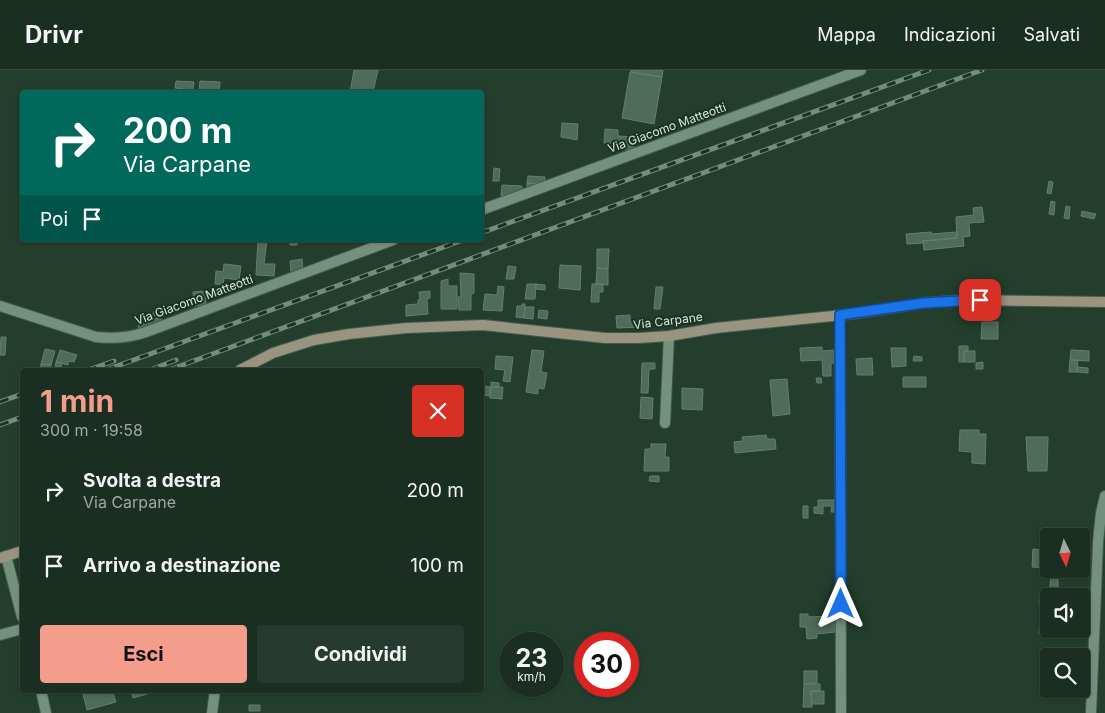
<!DOCTYPE html>
<html lang="it">
<head>
<meta charset="utf-8">
<style>
  body { margin:0; font-family:Inter,sans-serif; background:#273a2f; color:#f1f3f6; height:100vh; display:flex; flex-direction:column; font-size:19px; white-space:nowrap }
  * { box-sizing:border-box; margin:0 }
  p { font-size:16px; color:#9fa8a5 }
  .icon { flex:none; width:28px; height:28px; fill:none; stroke:currentColor; stroke-width:2; stroke-linecap:round; stroke-linejoin:round }
  .map { position:relative; flex:1; overflow:hidden }
  .details { position:absolute; left:20px; top:298px; width:464px; height:325px; display:flex; flex-direction:column; background:#1a2e22; border-radius:5px; box-shadow:0 1px 4px #0004,0 0 0 1px #384a40 }
  .details>* { flex:none }
  .hud { position:absolute; left:20px; top:20px; width:464px; height:152px; border-radius:5px; box-shadow:0 1px 4px #0004,0 0 0 1px #384a40; background:#00695c; color:#fff; overflow:hidden }
  .needle { width:32px; rotate:175deg }
  .tools { position:absolute; left:1040px; top:458px; display:grid; gap:10px }
  .tools a { display:grid; place-items:center; width:50px; height:50px; border-radius:5px; background:#1a2e22; box-shadow:0 1px 4px #0004,0 0 0 1px #384a40; font-size:25px }
  .speed { position:absolute; left:499px; top:562px; display:flex; gap:10px; font-size:25px; font-weight:700; text-align:center }
  .speed>* { display:grid; place-content:center; width:65px; height:65px; border-radius:50%; background:#1a2e22; box-shadow:0 1px 4px #0004,0 0 0 1px #384a40; line-height:1 }
  .speed small { font-size:12px; font-weight:400 }
  .speed .limit { border:8px solid #d22; background:#fff; color:#111 }
  .pin { position:absolute; display:grid; place-items:center; width:42px; height:42px; color:#fff; margin:-21px; border-radius:10px; box-shadow:0 2px 8px #0006 }
  .me { position:absolute; width:55px; margin:-28px; rotate:0deg; stroke-linejoin:round; filter:drop-shadow(0 0 4px #0008) }
  .turn { display:flex; align-items:center; gap:18px; height:105px; padding:0 20px; font-size:22px }
  .turn .icon { width:65px; height:65px; stroke-width:2.5 }
  .turn b { display:block; font-size:35px; line-height:42px }
  .then { display:flex; align-items:center; height:48px; padding:0 20px; background:#0003; gap:10px; font-size:19px }
  .round { display:grid; place-items:center; flex:none; width:52px; height:52px; border-radius:5px; background:#273a2f }
  .summary { display:flex; align-items:center; justify-content:space-between; height:85px; padding:0 20px }
  h1 { font-size:30px; font-weight:700; line-height:38px; color:#f49d8c }
  .primary-button { display:flex; gap:10px; margin-top:auto; padding:10px 20px }
  .primary-button a { flex:1; height:58px; border-radius:5px; background:#f49d8c; color:#111; font-size:20px; font-weight:700; line-height:58px; text-align:center }
  .primary-button a+a { background:#273a2f; color:#f1f3f6 }
  ul { padding:0; list-style:none }
  li { display:flex; align-items:center; gap:15px; height:75px; padding:0 20px }
  li div { flex:1 }
  li b { display:block; font-size:19px }
  li em { font-style:normal }
  header { display:flex; align-items:center; gap:30px; box-sizing:border-box; height:70px; padding:0 25px; background:#1a2e22; border-bottom:1px solid #384a40 }
  header strong { font-size:24px }
  nav { display:flex; gap:28px; margin-inline-start:auto; font-size:18px }
  .map>svg:first-child { display:block }
</style>
</head>
<body>
<header>
<strong>Drivr</strong>
<nav><a>Mappa</a><a>Indicazioni</a><a>Salvati</a></nav>
</header>
<div class="map">
<svg width="1105" height="643" viewBox="0 0 1105 643">
  <rect width="100%" height="100%" fill="#233e2d"/>
  <!-- building -->
  <path fill="#4f6b59" stroke="#63806d" d="M354 0H378L373 22H350Z
    M631 0H663L662 7 631 2Z
    M630 2 662 7 654 54 622 48Z
    M176 11 194 12 193 20 175 18Z
    M200 11 220 12 219 22H199Z
    M562 53 578 54 577 70 561 67Z
    M605 59 618 60V66L635 67 634 80 615 79 616 74 604 73Z
    M494 98 500 99 499 111H493Z
    M528 106 545 107 544 117H538V114L527 113Z
    M1049 111 1053 112 1051 124 1047 123Z
    M527 113 538 114V117L527 119Z
    M502 115 522 116V123L515 127 501 126Z
    M1051 131 1055 132 1054 145 1049 144Z
    M1066 136 1070 137 1069 149 1064 148Z
    M982 137 984 152 969 153 970 166 963 167 964 176 924 180 923 171 957 168 956 147 974 145 973 138Z
    M1082 141 1096 144 1094 149 1081 146Z
    M931 162V164L957 162V168L923 171V173L907 174 906 164Z
    M258 170H267L264 194H275L274 206 256 205Z
    M290 170H297V175H290Z
    M318 170H329V172H318Z
    M597 179H609L608 199 597 198Z
    M302 189 303 201 291 202 290 191Z
    M224 194 241 196 239 210 224 208 223 215 215 214 216 201 223 202Z
    M560 195 581 196 580 220 559 218Z
    M508 196 516 197 514 209H506Z
    M597 198 608 199V215L596 214Z
    M460 203 474 204V223L471 224V240H459L458 227H461Z
    M448 209V216H457V239H441V211Z
    M527 214H536L535 229H525Z
    M536 214 545 215V220L536 219Z
    M592 214H603V222H599V232H591Z
    M498 216 504 217 502 241 483 240 485 224 497 225Z
    M656 217H663L660 239H654Z
    M205 221 206 235 194 236 193 222Z
    M430 221V228L427 229 428 244 406 246V235L418 234V230H420L419 222Z
    M522 234H525L524 248 516 247 517 236H522Z
    M525 237H534L533 249 524 248Z
    M158 240 159 244 154 246 153 242Z
    M539 240 548 241 547 249 538 248Z
    M630 245V251H640L641 257 617 258 616 246Z
    M160 247 163 254 140 261 138 255Z
    M982 252H998V269H981Z
    M1 267H6L5 285H0Z
    M959 276H968V281H964V292H959Z
    M822 277V281L836 280 837 293H831V306H823L822 290 801 291 800 278Z
    M891 278H906V296L892 297Z
    M45 279 55 281 51 295 41 294Z
    M60 280 77 285 74 292 69 291 68 295 56 292Z
    M532 280 544 281 541 302 547 303 544 319 538 318V324L526 322Z
    M1071 280 1089 281V291L1070 290Z
    M964 281H975V292H964Z
    M496 286 513 287 510 312 503 311 505 300 495 299Z
    M914 286 922 287V291H913Z
    M872 288 873 305H857L856 289Z
    M1070 290H1078L1077 302H1069Z
    M56 292 62 293 61 297 55 296Z
    M983 292V299H976V293Z
    M642 293H655V299H649L648 323H641Z
    M41 294 51 295 50 300H40Z
    M1077 297 1088 298V303L1077 302Z
    M903 307H926V317H903Z
    M816 308H821L822 313H817Z
    M787 309 790 344 773 346 770 310Z
    M491 312 499 313V317H491Z
    M483 316 491 317 490 326 482 325Z
    M491 317H503L502 329 490 328Z
    M682 318 703 319 702 340 682 339Z
    M641 327 653 328 652 349 640 348Z
    M960 360H979V364H986L985 394 972 393V382L959 381Z
    M766 365 767 369H775L776 379 735 383 734 372 743 371 742 367Z
    M1026 367H1048L1047 401H1028Z
    M651 374H666L665 387H669V401H644L645 379H651Z
    M650 406H659V412L649 411Z
    M818 430H839V442H831L832 436H823V444L814 443V437H818Z
    M803 436H808V448H803Z
    M1033 479 1049 481V498L1032 497Z
    M1058 499H1072V508H1058V518H1050L1051 501H1058Z
    M1040 521 1056 522V526H1049V535L1039 534Z
    M800 544H808V547L834 546 835 562 817 564V568L807 569 806 557H800Z
    M1040 551H1049V559H1054V565L1039 564Z
    M804 601H817V613L804 614Z
    M804 614H820V621H811L812 637H803Z
    M82 620H112L116 632 87 640Z
    M131 620H161L133 628Z
    M811 621H824V634H812Z
    M249 635H260V641H249Z"/>
  <g fill="none" stroke-linecap="round" stroke-linejoin="round">
    <!-- street casing -->
    <g stroke="#435b4d" stroke-width="12">
      <path id="street" d="M481 140 861 0
        M0 236 96 267C114 269 129 268 146 262L393 170
        M840 245 841 643
        M665 353 669 266
        M6 486 22 547
        M0 565 22 559
        M41 620 46 643
        M212 643 215 620
        M1091 643 1098 472 1101 443 1105 426"/>
    </g>
    <!-- secondary casing -->
    <g stroke="#435b4d" stroke-width="12">
      <path id="secondary" d="M240 300 273 283 314 270 349 264 406 258 483 255 605 268H639L669 266 716 258 852 244 924 233 963 230 1105 232
        M0 488 22 481"/>
    </g>
    <!-- street -->
    <use href="#street" stroke="#74917e" stroke-width="10"/>
    <!-- secondary -->
    <use href="#secondary" stroke="#999380" stroke-width="10"/>
    <!-- rail casing -->
    <g stroke="#758b7c" stroke-width="5">
      <path id="rail" d="M481 163 929 0
        M88 300 114 291
        M106 300 463 170
        M150 300 176 290
        M169 300 982 0
        M0 332 22 324
        M0 355 22 347"/>
    </g>
    <!-- rail -->
    <use href="#rail" stroke="#193323" stroke-width="3" stroke-dasharray="9" stroke-linecap="butt"/>
  </g>
  <g fill="none" stroke-linecap="round" stroke-linejoin="round">
    <!-- route casing -->
    <g stroke="#114b97" stroke-width="12">
      <path id="route" d="M841 534 840 245 924 233 980 230"/>
    </g>
    <!-- route -->
    <use href="#route" stroke="#1a73e8" stroke-width="9"/>
  </g>
  <g text-anchor="middle" stroke-width="4" stroke-linejoin="round" paint-order="stroke">
    <!-- street labels -->
    <g font-size="12" fill="#d7e7dc" stroke="#193323">
      <text transform="translate(667 58) rotate(-20)" y="4">Via Giacomo Matteotti</text>
      <text transform="translate(194 230) rotate(-20)" y="4">Via Giacomo Matteotti</text>
      <text transform="translate(668 251) rotate(-7)" y="4">Via Carpane</text>
    </g>
  </g>
</svg>
<div class="tools">
<a><svg class="needle" viewBox="-14 -14 28 28"><path d="M0-13l5 13h-10z" fill="#e53935"/><path d="M0 13l5-13h-10z" fill="#9fa8a5"/></svg></a>
<a><svg class="icon" aria-label="sound" viewBox="0 0 24 24"><path d="M4 9h4l5-4v14l-5-4H4zM17 9q2 3 0 6"/></svg></a>
<a><svg class="icon" aria-label="search" viewBox="0 0 24 24"><circle cx="10" cy="10" r="6"/><path d="M15 15l6 6"/></svg></a>
</div>
<div class="speed"><div>23<small>km/h</small></div><div class="limit">30</div></div>
<div class="pin" style="left:980px;top:230px;background:#d93025"><svg class="icon" aria-label="arrive" viewBox="0 0 24 24"><path d="M6 21V4h12l-3 4 3 4H6"/></svg></div>
<svg class="me" style="left:841px;top:534px" viewBox="-20 -20 40 40"><path d="M0-17L14 15 0 8-14 15z" fill="#1a73e8" stroke="#fff" stroke-width="4"/></svg>
<div class="hud">
<div class="turn"><svg class="icon" aria-label="right" viewBox="0 0 24 24"><path d="M7 20v-9h11M14 6l5 5-5 5"/></svg><div><b>200 m</b>Via Carpane</div></div>
<div class="then">Poi<svg class="icon" aria-label="arrive" viewBox="0 0 24 24"><path d="M6 21V4h12l-3 4 3 4H6"/></svg></div>
</div>
<section class="details">
<div class="summary"><div><h1>1 min</h1><p>300 m · 19:58</p></div><a class="round" style="background:#d93025;color:#fff"><svg class="icon" aria-label="close" viewBox="0 0 24 24"><path d="M6 6l12 12M18 6L6 18"/></svg></a></div>
<ul>
<li><svg class="icon" aria-label="right" viewBox="0 0 24 24"><path d="M7 20v-9h11M14 6l5 5-5 5"/></svg><div><b>Svolta a destra</b><p>Via Carpane</p></div><em>200 m</em></li>
<li><svg class="icon" aria-label="arrive" viewBox="0 0 24 24"><path d="M6 21V4h12l-3 4 3 4H6"/></svg><div><b>Arrivo a destinazione</b></div><em>100 m</em></li>
</ul>
<div class="primary-button"><a>Esci</a><a>Condividi</a></div>
</section>
</div>
</body>
</html>
